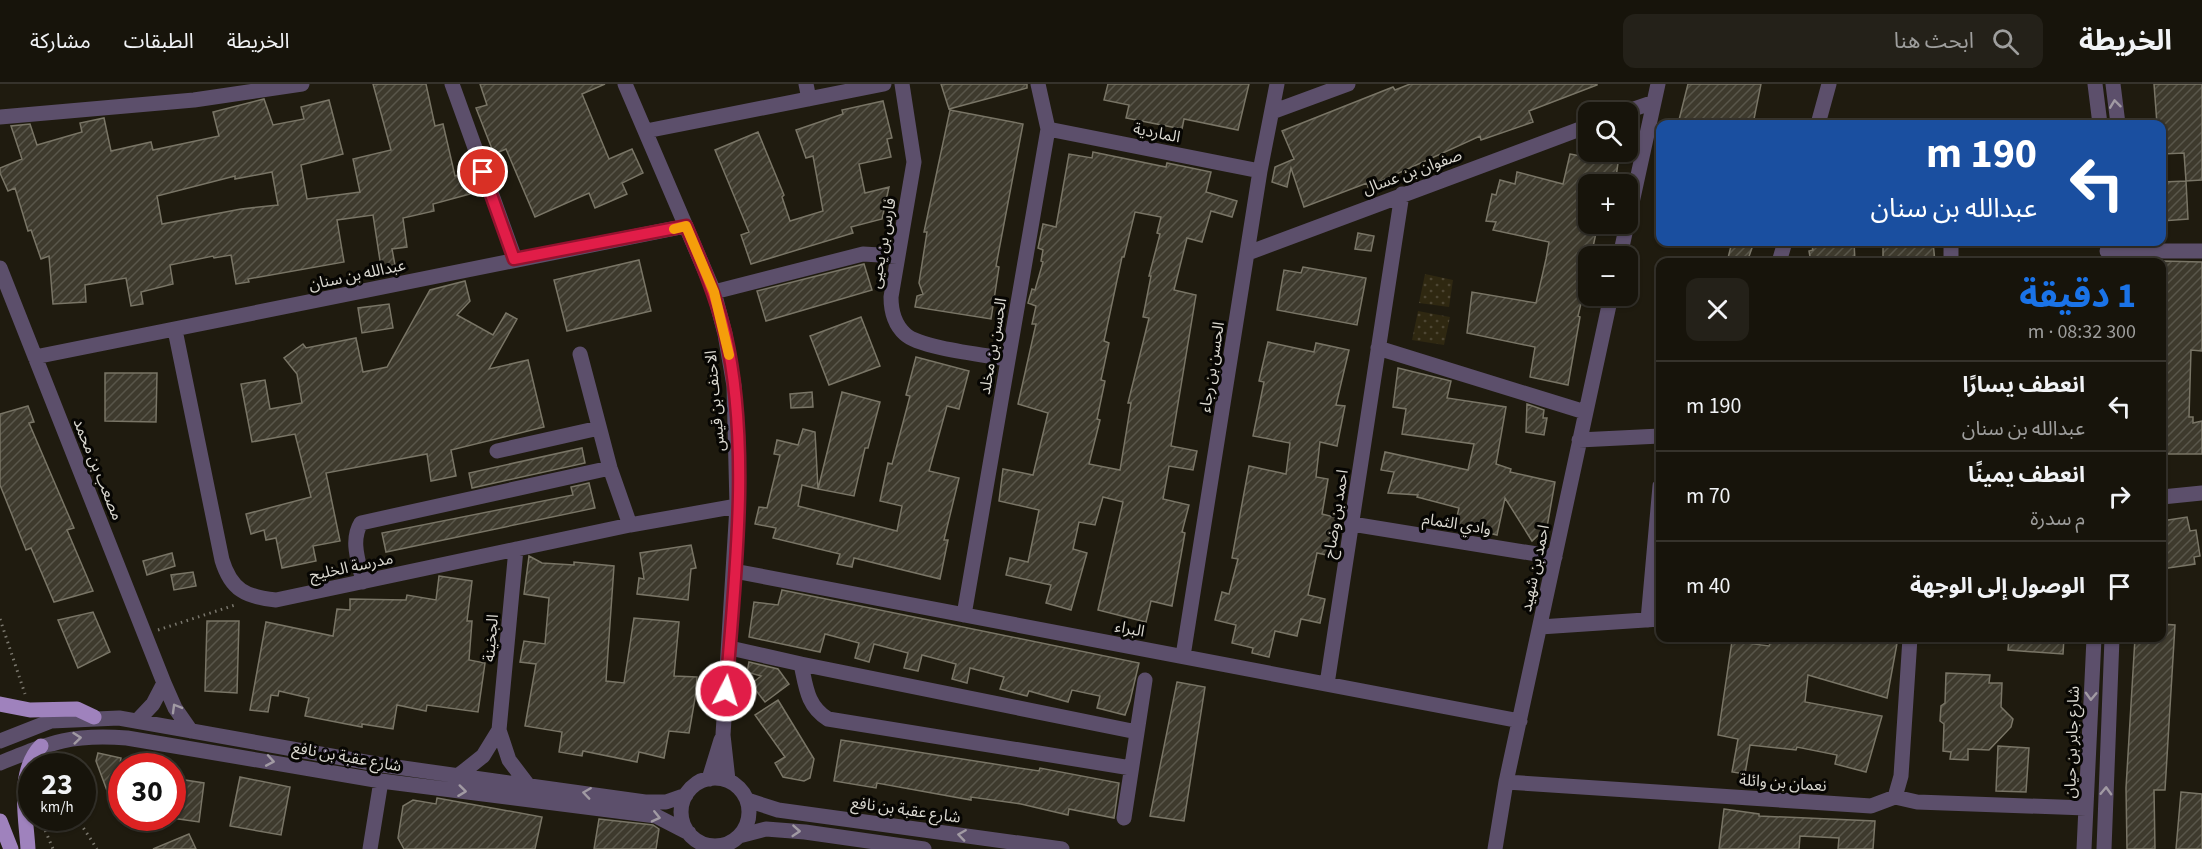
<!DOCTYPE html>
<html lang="ar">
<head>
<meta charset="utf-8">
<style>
  body { margin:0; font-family:"Source Sans 3","Noto Sans Arabic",sans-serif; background:#242119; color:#f1f3f6; direction:rtl; height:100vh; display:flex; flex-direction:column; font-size:22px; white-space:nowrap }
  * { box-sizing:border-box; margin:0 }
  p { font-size:20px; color:#9e9e9d }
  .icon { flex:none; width:33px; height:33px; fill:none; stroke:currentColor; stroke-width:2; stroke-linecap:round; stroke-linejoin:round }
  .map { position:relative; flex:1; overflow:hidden; direction:ltr }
  .side { position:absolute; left:1656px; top:174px; width:510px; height:384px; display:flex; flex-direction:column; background:#17140b; border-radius:12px; box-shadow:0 2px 4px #0004,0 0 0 2px #36332c; direction:rtl }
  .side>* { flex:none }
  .guide { position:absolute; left:1656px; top:36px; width:510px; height:126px; border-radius:12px; box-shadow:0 2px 4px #0004,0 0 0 2px #36332c; direction:rtl; background:#1a4fa0; color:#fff; overflow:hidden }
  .controls { position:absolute; left:1578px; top:18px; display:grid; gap:12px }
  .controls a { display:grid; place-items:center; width:60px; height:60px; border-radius:12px; background:#17140b; box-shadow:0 2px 4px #0004,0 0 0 2px #36332c; font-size:30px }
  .speed { position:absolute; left:18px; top:669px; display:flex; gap:12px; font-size:30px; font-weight:700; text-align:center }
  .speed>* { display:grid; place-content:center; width:78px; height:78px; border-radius:50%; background:#17140b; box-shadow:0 2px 4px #0004,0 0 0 2px #36332c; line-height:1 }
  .speed small { font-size:15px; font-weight:400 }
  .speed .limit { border:9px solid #d22; background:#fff; color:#111 }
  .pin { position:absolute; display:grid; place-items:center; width:51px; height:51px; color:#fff; margin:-26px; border:3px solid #fff; border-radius:50%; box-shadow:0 2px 6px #0007 }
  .me { position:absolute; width:66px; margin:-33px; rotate:5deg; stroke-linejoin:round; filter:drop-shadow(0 0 4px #0008) }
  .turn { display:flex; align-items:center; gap:21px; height:126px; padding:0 30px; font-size:27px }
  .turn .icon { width:78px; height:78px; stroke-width:2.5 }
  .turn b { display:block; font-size:42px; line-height:51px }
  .round { display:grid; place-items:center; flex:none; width:63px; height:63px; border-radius:12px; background:#242119 }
  .summary { display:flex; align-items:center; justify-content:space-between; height:102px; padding:0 30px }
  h1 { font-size:36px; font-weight:700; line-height:45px; color:#1a73e8 }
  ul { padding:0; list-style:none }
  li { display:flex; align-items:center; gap:18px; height:90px; padding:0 30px; border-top:2px solid #36332c }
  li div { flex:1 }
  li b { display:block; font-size:22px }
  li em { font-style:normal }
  header { display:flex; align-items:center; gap:36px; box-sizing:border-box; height:84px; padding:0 30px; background:#17140b; border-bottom:2px solid #36332c }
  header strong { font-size:28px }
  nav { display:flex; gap:33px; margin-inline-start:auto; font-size:21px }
  .search { width:420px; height:54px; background:#242119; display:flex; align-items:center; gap:15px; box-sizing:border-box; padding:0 21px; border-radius:12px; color:#9e9e9d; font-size:22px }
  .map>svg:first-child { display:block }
</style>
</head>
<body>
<header>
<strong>الخريطة</strong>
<div class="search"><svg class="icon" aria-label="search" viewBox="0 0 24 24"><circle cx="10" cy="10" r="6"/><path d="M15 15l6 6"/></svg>ابحث هنا</div>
<nav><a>الخريطة</a><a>الطبقات</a><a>مشاركة</a></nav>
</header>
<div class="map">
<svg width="2202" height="765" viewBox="0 0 2202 765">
  <defs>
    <pattern id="grass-dots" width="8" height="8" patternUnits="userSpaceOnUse" patternTransform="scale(1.5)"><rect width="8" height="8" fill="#2f2811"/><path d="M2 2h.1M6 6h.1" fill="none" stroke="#4d4633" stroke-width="1.8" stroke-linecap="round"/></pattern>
    <pattern id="building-hatch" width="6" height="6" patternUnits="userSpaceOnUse" patternTransform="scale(1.5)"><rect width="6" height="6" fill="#3e3a2d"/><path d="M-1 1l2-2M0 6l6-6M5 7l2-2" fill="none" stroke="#59564a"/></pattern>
  </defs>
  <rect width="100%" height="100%" fill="#1f1b0f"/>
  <!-- grass -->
  <path fill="url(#grass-dots)" d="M1425 190 1453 196 1449 223 1419 219Z
    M1418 227 1450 233 1444 261 1412 256Z"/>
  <!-- building -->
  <path fill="url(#building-hatch)" stroke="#797566" stroke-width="1.5" fill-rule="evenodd" d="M373 0H426L435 42 443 40 455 92 464 89 470 110 433 120 434 127 403 134 407 163 392 165 395 181 381 183 373 131 337 136 344 178 248 195 249 198 236 200 231 171 214 174 213 172 170 181 173 200 141 208 143 220 131 222 126 194 85 201 86 218 53 220 49 172 41 175 31 146 28 147 15 104 8 107 0 89V84L22 75 11 42 30 40 37 61 82 48 80 39 104 34 111 67 151 58 153 66 219 52 213 28 264 15 273 41 304 35 301 23 329 16 343 70 301 81 307 115 360 108 353 75 391 66ZM272 88 278 121 241 125 162 140 157 112 235 92V95Z
    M480 0H605L582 10 609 75 632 65 643 89 622 99 627 110 595 124 589 109 535 133 506 65 494 70 476 24 487 21Z
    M941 0H1027V4L949 25Z
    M1108 0H1249L1238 46 1184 35 1182 45 1126 34 1129 21 1104 16Z
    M1410 0H1597V1L1529 27 1533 38 1481 56 1480 52 1368 103 1367 99 1304 123 1291 84 1287 103 1272 98 1275 83 1294 75 1282 47 1393 3 1395 6Z
    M1688 0H1761L1753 40H1678Z
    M2154 0H2202V96L2186 97 2184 69 2162 70V40H2157Z
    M883 17 892 54 887 55 891 73 859 80 865 109 889 103 882 135 851 143 853 149 751 180 741 151 749 148 715 66 758 48 784 111 782 113 790 137 823 127 813 72 806 74 796 46 843 30 842 26Z
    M950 26 1023 40 996 182 999 183 991 235 915 223 917 212 923 210 919 199 927 148H924Z
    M1093 68 1166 83 1167 79 1211 88 1206 108 1237 117 1232 133 1211 127 1202 158 1187 154 1174 206 1196 211 1171 362 1197 367 1193 386 1169 382 1163 415 1189 421 1182 448 1185 449 1172 522 1151 517 1146 538 1098 526 1123 418 1103 413 1095 441 1079 438 1073 465 1087 469 1071 526 1046 519 1051 501 1006 491 1010 474 1028 478 1039 426 999 417 1003 385 1033 391 1048 329 1018 320 1036 240H1032L1036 222 1028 219 1032 205 1035 206 1043 178 1041 177 1043 166 1038 164 1043 140 1056 143 1069 70 1092 74ZM1135 128 1161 133 1157 149 1160 150 1149 192H1151L1143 233 1149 234 1128 319H1131L1120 386 1089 380 1100 336 1097 335 1105 297 1101 296 1109 259 1104 257 1122 173H1124Z
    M1570 70 1618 79 1615 100H1588V140H1598L1591 172H1588L1587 194 1578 232 1580 233 1568 301 1530 293 1535 263 1467 249 1472 208 1536 219 1546 175 1549 158 1493 146 1496 138 1486 137 1492 110 1496 111 1500 96 1515 100 1517 88 1563 100Z
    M2186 97 2188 135 2162 137V98Z
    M1358 149 1374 152 1371 167 1355 165Z
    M1732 158 1753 161 1747 178H1727Z
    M1811 158H1854L1855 178H1811L1809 167 1813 166Z
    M1883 158H1933L1935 178H1883Z
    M639 176 651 227 567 247 554 196Z
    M2162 177 2202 178V267L2191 266 2189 333H2193V339L2202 337V370H2162Z
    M864 180 872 206 766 237 757 207Z
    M1303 183 1366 194 1357 241 1277 226 1284 186 1301 189Z
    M465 197 470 217 457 231 493 251 506 229 517 235 489 285 528 276 544 343 451 366 456 392 431 397 427 370 326 389 340 457 313 462 316 477 282 484 276 454 266 456 264 446 251 450 246 430 311 413 295 350 252 358 241 300 265 296 270 325 302 319 297 290 284 274 303 260 306 264 356 254 363 288 387 283 430 206Z
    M389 220 393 244 362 249 358 224Z
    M861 233 880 282 829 301 810 252Z
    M1268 258 1314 268 1316 259 1349 266 1336 321 1345 322 1337 362 1320 358 1316 393 1328 395 1322 430 1338 434 1332 472 1317 469 1308 511 1325 515 1320 539 1301 535 1297 552 1275 547 1269 573 1252 569 1253 564 1232 559 1236 541 1215 536 1222 508 1229 510 1238 475 1232 474 1249 382 1286 390 1290 359 1253 352 1264 298 1259 297Z
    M916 273 969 287 959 325 947 322 929 387 959 394 944 456H948L940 495 854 474 852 483 837 480 840 470 773 454 776 444 755 440 759 423 767 424 780 371 774 370 777 356 798 361 803 345 815 348 818 405 802 401 798 422 897 447 902 422 880 417 888 379 892 380 910 312 906 311Z
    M1398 284 1451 297 1447 314 1506 323 1496 380 1511 385 1510 388 1555 398 1547 443 1532 457 1505 414 1497 451 1455 441 1459 424 1417 413 1418 411 1388 409 1394 388 1381 386 1385 368 1468 386 1474 360 1402 350 1406 325 1393 323Z
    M105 289H157L156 338 105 337Z
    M812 308 813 323 791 324 790 310Z
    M842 308 880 318 868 364H865L854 412 818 405Z
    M1527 320 1544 326 1543 334H1547L1544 351 1526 348Z
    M28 322 34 338 29 339 74 444 67 446 93 507 54 518 31 464 26 466 0 401V330Z
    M582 364 585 379 472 404 469 389Z
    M589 399 595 424 386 468 382 449 573 411 571 403Z
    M2187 433 2190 447 2196 446 2200 472 2194 473 2195 480 2162 485V437Z
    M691 461 696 484 691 485 688 516 637 510 639 494 644 495 640 469Z
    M172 469 175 482 147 491 143 477Z
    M529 472 542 479 574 481V478L614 482 606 597 624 599 634 534 679 538 674 592 697 593 696 609 689 649 669 647 664 674 639 668 637 678 583 667 582 672 559 668 562 648 525 642 536 580 520 578 524 557 545 560 549 514 524 510Z
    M193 488 196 502 174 506 171 491Z
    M439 492 472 497 467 537H472L469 576 485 579 478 628 427 621 426 627 397 621 393 645 362 640V643L305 632 309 614 279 607 278 612 271 611 268 628 250 626 266 538 333 552 337 525 350 526V515L406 516 407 511 436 516Z
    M782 506 1139 579 1130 617 1125 631 1097 624 1100 612 1072 606 1068 618 1029 607 1027 612 1000 605 1004 593 970 584 967 599 952 595 956 580 922 571 918 587 904 584 908 569 874 560 869 578 855 574 859 559 825 550 820 568 749 553 754 518 778 521Z
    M93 528 110 568 78 584 58 536Z
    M207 537H239L237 609 205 607Z
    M2162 540 2175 541 2165 706H2154L2155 765H2127L2126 704 2135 554H2162Z
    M1772 554H1843L1865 559 1866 554H1898L1887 614 1808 591 1805 618 1882 632 1866 688 1835 680 1837 671 1797 663 1796 666 1750 661 1745 690 1732 688 1738 655 1718 651 1732 557 1769 562Z
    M2009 554H2064L2063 570 2008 566Z
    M749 578 778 585 789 600 765 618 751 600 761 592 747 588Z
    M1946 589 1990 591 1989 599H2002L2001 623 2013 635 2011 643 1989 666 1968 665V676L1950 675 1951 668 1943 667 1944 640 1940 637 1941 622 1945 619Z
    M1177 598 1205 603 1184 737 1150 732Z
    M778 616 814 675 810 694 804 697 783 693 775 679 785 673 755 631Z
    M841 656 1039 687 1040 684 1119 699 1114 734 1069 725 1068 731 1021 720 971 713V716L877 699 876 704 834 697Z
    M1998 662 2029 664 2026 708 1996 707Z
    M98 669 121 674 112 720 96 677Z
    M240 693 290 703 281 751 230 742Z
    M172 694 204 699 199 738 172 734Z
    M2181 708 2202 710V765H2176Z
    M437 714 542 733 535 765H404L398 754 403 722 413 716 436 720Z
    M1724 725 1759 730V732L1875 737 1873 765H1838L1839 754 1800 752 1799 765H1719Z
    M599 735 653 741 659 745 656 765H594Z
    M189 750 196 765H153Z"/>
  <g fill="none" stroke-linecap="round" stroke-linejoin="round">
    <!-- path -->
    <path stroke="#7a776d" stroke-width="3" stroke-dasharray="1.5 4.5" stroke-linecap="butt" d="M0 535 25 610
      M158 546 235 521
      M77 734 97 765
      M43 741 53 765"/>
    <!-- minor -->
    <path stroke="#5c4f6b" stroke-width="15" d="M452 0 515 175
      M625 0 714 208 725 250 734 302 737 422 723 651 728 696
      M806 0 809 15
      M902 0 914 78 891 213C891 227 894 240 905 250 919 264 986 271 1008 275
      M2095 0 2100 40
      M2113 0 2118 40
      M1272 28 1348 0
      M1625 28 1654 18
      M0 33 194 16 302 0
      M1818 40 1829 0
      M1048 45 1260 87
      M646 47 884 0
      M1628 137 1658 0
      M1951 158V178
      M2107 167H2202
      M1248 169 1588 42
      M1620 172 1627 140
      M1779 178 1785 158
      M0 184 164 599 175 624 191 647
      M714 208 863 170 897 172
      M175 246 222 476C231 506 246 513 276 516L630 441 737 422
      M1378 264 1585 328
      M580 270 610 384 630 441
      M35 273 686 142
      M1579 356 1660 352
      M497 367 599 344
      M2162 413 2202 409
      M1352 440 1555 473
      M516 465 499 646 509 676 528 701
      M734 487 1520 637
      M363 498C359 478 350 457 361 439L610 384
      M964 531 1048 45 1038 0
      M1648 536 1660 402
      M1540 543 1660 535
      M730 564 801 580
      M1183 572 1260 87 1277 0
      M1327 600 1402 110
      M137 637 153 620 164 599
      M0 657 51 637 119 634 382 681 645 718H666L686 711
      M0 679C52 658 70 650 127 654L381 697 656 732 689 749
      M1131 684 828 635C807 622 806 603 801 580L1137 648
      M459 691 483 672 499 646
      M681 728a34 34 0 1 1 68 0a34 34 0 1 1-68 0Z
      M709 695 721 656
      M1506 698 1871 722 1895 713 1901 692 1910 554
      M1895 713 1917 718 2086 724
      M747 716 778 726 1062 765
      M1124 734 1145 596
      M739 752 766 745 805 748 924 765
      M370 765 381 697
      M1495 765 1506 698 1611 212
      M2084 765 2094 554
      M2104 765 2112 554"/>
    <!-- major -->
    <path stroke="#9f82bd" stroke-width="15" d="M0 620 30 626 77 625 94 633
      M0 737 11 765
      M28 765C26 732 16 688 41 662"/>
  </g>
  <!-- one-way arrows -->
  <defs><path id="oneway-chevron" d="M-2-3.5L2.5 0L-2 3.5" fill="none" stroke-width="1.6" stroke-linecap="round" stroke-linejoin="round" transform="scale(1.5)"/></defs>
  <g stroke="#a19aa3">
    <use href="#oneway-chevron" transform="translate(2115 20) rotate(-97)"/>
    <use href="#oneway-chevron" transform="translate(2091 612) rotate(92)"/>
    <use href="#oneway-chevron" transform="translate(176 624) rotate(-120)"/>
    <use href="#oneway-chevron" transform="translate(77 654) rotate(-6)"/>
    <use href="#oneway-chevron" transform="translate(270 677) rotate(10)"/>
    <use href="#oneway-chevron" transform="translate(462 707) rotate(7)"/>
    <use href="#oneway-chevron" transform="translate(2106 707) rotate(-88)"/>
    <use href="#oneway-chevron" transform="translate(587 709) rotate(-172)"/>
    <use href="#oneway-chevron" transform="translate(656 733) rotate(13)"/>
    <use href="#oneway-chevron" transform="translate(796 747) rotate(4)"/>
    <use href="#oneway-chevron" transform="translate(962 751) rotate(-172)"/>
  </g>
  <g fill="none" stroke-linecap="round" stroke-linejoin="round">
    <!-- route casing -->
    <g stroke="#92132f" stroke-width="15">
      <path id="route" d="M483 88 514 175 686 142C701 177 716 212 725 249 751 358 735 495 726 607"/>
    </g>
    <!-- route -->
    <use href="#route" stroke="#e11d48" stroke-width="10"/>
    <!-- slow -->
    <path stroke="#f59e0b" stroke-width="10" d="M674 145 686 142 714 208 729 271"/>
  </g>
  <g text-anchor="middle" stroke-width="6" stroke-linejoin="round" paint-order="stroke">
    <!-- street labels -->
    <g font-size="16" fill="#dad8d0" stroke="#070603">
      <text transform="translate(1157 48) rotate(11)" y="6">الماردية</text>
      <text transform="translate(1412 87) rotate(-20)" y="6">صفوان بن عسال</text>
      <text transform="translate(882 159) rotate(-80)" y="6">فارس بن يحيى</text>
      <text transform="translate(357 190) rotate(-12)" y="6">عبدالله بن سنان</text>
      <text transform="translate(992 262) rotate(-80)" y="6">الحسن بن مخلد</text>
      <text transform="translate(1211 283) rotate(-81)" y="6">الحسن بن رجاء</text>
      <text transform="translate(714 317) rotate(-95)" y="6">الاحنف بن قيس</text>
      <text transform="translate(99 385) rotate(68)" y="6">مصعب بن محمد</text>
      <text transform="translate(1335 430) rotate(-81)" y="6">احمد بن وضاح</text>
      <text transform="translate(1457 439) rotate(9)" y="6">وادي الثمام</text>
      <text transform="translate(351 482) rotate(-12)" y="6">مدرسة الخليج</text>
      <text transform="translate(1534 484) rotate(-78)" y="6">احمد بن شهيد</text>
      <text transform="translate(1130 544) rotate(11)" y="6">البراء</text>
      <text transform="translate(490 554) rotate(-85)" y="6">الجخينة</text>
      <text transform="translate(2071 658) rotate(-88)" y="6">شارع جابر بن حيان</text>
      <text transform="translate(347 672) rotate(10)" y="6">شارع عقبة بن نافع</text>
      <text transform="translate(1783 698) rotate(4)" y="6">نعمان بن وائلة</text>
      <text transform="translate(906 725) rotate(8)" y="6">شارع عقبة بن نافع</text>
    </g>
  </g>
</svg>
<div class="controls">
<a><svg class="icon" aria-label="search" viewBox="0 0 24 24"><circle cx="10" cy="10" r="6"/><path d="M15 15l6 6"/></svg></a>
<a>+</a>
<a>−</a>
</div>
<div class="speed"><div>23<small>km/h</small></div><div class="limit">30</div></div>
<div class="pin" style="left:483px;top:88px;background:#d93025"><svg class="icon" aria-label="arrive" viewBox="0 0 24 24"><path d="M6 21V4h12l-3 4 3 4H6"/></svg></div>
<svg class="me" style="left:726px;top:607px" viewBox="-20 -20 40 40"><circle r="17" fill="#e11d48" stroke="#fff" stroke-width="3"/><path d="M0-11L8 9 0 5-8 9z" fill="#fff"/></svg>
<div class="guide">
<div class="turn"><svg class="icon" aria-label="left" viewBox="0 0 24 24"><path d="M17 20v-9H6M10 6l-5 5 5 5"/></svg><div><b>190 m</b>عبدالله بن سنان</div></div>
</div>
<section class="side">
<div class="summary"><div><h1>1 دقيقة</h1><p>300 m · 08:32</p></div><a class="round"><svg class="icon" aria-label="close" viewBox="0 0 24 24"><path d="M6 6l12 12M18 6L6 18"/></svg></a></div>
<ul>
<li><svg class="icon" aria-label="left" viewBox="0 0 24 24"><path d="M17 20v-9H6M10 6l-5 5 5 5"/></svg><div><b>انعطف يسارًا</b><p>عبدالله بن سنان</p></div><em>190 m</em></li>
<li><svg class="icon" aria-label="right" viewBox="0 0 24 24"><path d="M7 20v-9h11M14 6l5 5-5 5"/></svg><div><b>انعطف يمينًا</b><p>م سدرة</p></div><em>70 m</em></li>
<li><svg class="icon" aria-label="arrive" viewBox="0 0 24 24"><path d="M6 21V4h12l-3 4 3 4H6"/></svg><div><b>الوصول إلى الوجهة</b></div><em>40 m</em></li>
</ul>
</section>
</div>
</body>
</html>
